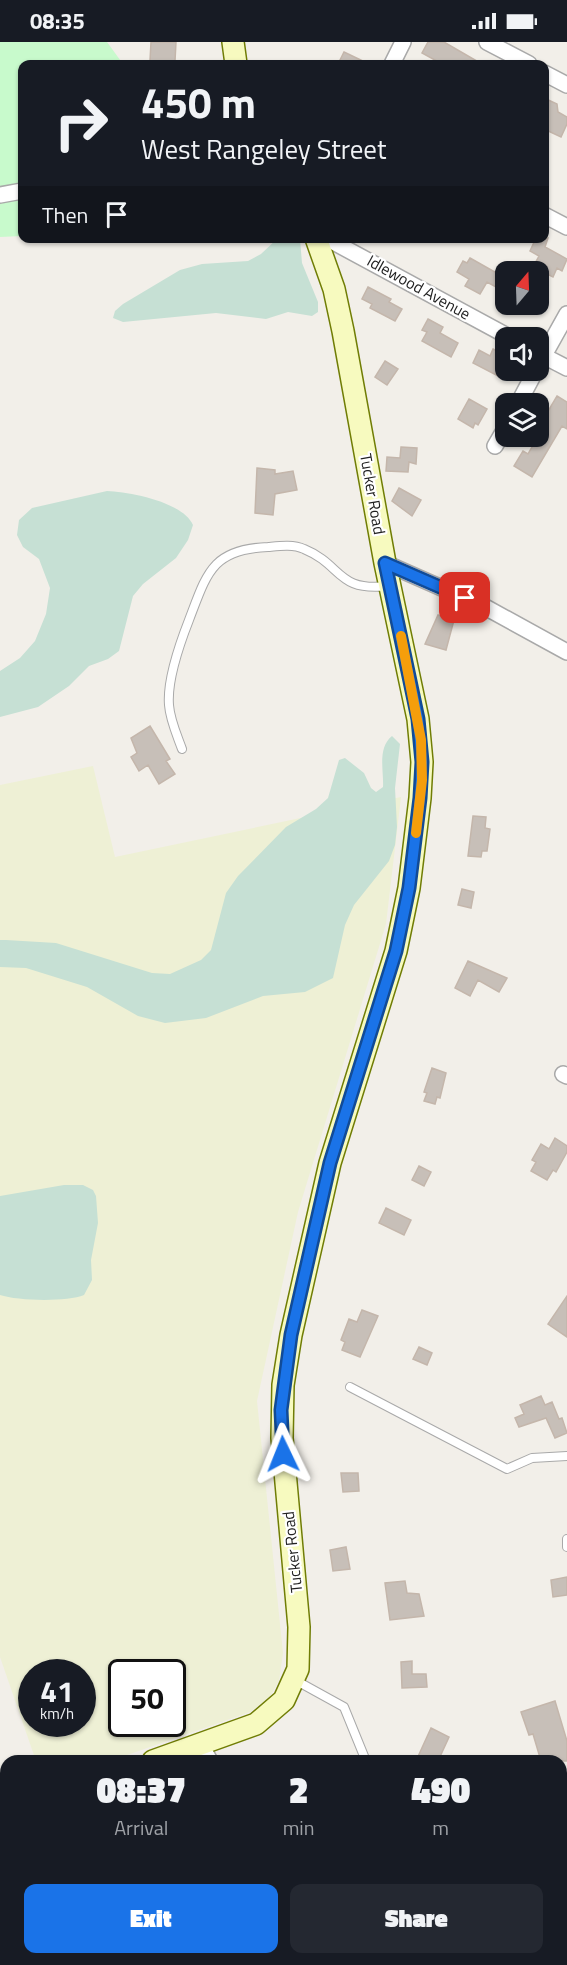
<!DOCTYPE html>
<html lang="en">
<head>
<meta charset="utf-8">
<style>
  body { margin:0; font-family:"Titillium Web",sans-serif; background:#242831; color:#f1f3f6; height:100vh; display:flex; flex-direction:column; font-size:22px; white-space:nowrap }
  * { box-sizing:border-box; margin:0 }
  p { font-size:20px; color:#9ea1a6 }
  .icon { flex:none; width:33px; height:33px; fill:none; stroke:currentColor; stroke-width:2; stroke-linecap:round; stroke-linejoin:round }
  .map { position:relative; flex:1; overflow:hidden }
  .panel { position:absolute; left:0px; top:1713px; width:567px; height:210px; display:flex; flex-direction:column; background:#171b24; border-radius:18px 18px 0 0; box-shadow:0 2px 4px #0004 }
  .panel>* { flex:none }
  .top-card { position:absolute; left:18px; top:18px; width:531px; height:183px; border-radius:12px; box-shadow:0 2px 4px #0004; background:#171b24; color:#f1f3f6; overflow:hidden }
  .needle { width:39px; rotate:19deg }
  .tools { position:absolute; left:495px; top:219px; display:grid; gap:12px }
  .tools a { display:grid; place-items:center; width:54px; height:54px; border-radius:12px; background:#171b24; box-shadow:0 2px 4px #0004; font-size:30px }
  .speed { position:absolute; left:18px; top:1617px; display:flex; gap:12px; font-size:30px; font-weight:700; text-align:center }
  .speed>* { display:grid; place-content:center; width:78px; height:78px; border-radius:50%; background:#171b24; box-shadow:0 2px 4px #0004; line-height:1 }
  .speed small { font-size:15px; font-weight:400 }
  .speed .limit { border:3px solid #111; border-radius:9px; background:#fff; color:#111 }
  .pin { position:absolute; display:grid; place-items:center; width:51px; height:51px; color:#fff; margin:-26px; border-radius:12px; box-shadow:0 3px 9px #0006 }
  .me { position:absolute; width:66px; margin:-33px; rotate:358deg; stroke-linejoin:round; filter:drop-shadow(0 0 4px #0008) }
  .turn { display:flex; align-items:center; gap:21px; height:126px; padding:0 24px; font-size:27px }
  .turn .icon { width:78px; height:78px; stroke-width:2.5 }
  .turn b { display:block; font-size:42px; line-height:51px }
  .then { display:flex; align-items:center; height:57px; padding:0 24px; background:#0003; gap:12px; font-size:22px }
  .eta { display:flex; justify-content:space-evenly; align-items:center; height:102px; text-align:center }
  .eta b { font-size:36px; font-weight:800; line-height:42px }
  .button { display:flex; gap:12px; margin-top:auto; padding:12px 24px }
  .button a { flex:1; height:69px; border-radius:12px; background:#1a73e8; color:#fff; font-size:24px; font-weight:800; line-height:69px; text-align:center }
  .button a+a { background:#242831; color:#f1f3f6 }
  .status { display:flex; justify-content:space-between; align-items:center; height:42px; padding:0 30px; background:#171b24; direction:ltr }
  .status svg { height:16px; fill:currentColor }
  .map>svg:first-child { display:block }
</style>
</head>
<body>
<div class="status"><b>08:35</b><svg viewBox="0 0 49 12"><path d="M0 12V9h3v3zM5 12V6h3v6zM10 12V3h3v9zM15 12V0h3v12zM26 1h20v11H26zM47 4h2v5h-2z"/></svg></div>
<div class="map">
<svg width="567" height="1923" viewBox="0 0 567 1923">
  <rect width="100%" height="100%" fill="#f2efe9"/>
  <!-- farmland -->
  <path fill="#eef0d5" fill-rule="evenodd" d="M93 724 115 815 401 755 386 882 298 1170 257 1359 283 1611 279 1639 269 1656 250 1670 110 1719H36L0 1615V743ZM32 1630H82V1682H32ZM122 1630H172V1682H122Z"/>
  <!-- grass -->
  <path fill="#cdebb0" d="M567 1806V1923H438L436 1917H561V1808Z"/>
  <!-- wetland -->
  <path fill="#c6e0d4" d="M278 196 300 197 302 221 318 260V270L312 274 288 270 266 277 216 271 123 280 113 276 115 269 123 262 180 228 202 222 248 219 261 212Z
    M107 449C130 450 183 460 193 483L188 498 176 516 143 542 133 554 119 609 108 617 89 624 69 644 38 665 0 675V629L20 616 35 599 46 572 50 546 39 517 23 505 17 493 19 478 32 466Z
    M392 694 400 702 395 746 397 785 395 803 389 819 354 863 345 883 333 936 305 950 263 954 206 976 165 981 138 974 87 945 26 926 0 925V898H6L56 901 152 931 170 932 201 918 211 908 226 851 238 834 286 785 316 767 328 756 339 718 345 716 364 731 371 746 376 750 383 745C384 729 377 706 392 694Z
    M64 1143H83L93 1148 96 1154 98 1181 91 1218 92 1238 84 1253C67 1260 18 1259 0 1253V1154Z"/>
  <!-- park -->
  <path fill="#c8facc" d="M0 0H107L123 22H22V194L0 195Z"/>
  <!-- building -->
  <path fill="#c7bfb8" stroke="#c4b6ab" stroke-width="1.5" d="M151 0H176L175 19H150Z
    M428 0H444L482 22H442L422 11Z
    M344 10 369 22H338Z
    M544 56 557 62 558 70 567 75V82L561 95 544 87Z
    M536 196H548L545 205 567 217 562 229 557 226 553 235 533 225 539 214 530 209Z
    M470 216 502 234 496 245 487 240 480 252 465 244 469 237 457 230 463 219 467 221Z
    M368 245 391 257 389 260 402 267 395 279 370 266 372 262 362 257Z
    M428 277 443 285 440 291 458 301 451 315 422 299 427 290 422 288Z
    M493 307 506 314V329L502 336 473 321 479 308 490 314Z
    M385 319 398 327 387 343 375 335Z
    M557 354 567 360V387L562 384 532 435 514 424 523 409 528 412 548 378 544 376Z
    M469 357 487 367 478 383 475 381 473 386 458 377Z
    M401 405 417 406 416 422 409 420 408 430 386 429 387 415 400 416Z
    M257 426 275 428V432L293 429 297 448 275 452 273 473 255 471Z
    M399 446 421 458 412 474 392 459Z
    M438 573 454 578 446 608 425 602Z
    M150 684 170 717 166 719 175 732 159 742 148 723 139 729 131 715 137 711 131 696Z
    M473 774 486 775 485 786 490 787 487 809H482L481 815 468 814Z
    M462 847 474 850 471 866 458 863Z
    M468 919 507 936 499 950 478 938 470 954 455 946Z
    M432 1026 446 1031 440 1056 437 1055 435 1062 424 1059 427 1051 424 1050Z
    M555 1096 567 1104V1110L556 1130 553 1128 547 1138 531 1129 536 1120 532 1118 541 1102 549 1107Z
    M419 1124 431 1130 424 1144 412 1138Z
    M386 1166 411 1178 404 1193 379 1181Z
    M567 1254V1295L548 1282Z
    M362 1268 378 1274 360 1315 342 1308 345 1300 341 1298 349 1277 357 1280Z
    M419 1305 432 1311 427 1323 413 1317Z
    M541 1354 545 1363 552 1360 559 1377 562 1376 567 1391 555 1396 546 1376 519 1385 515 1376 524 1372 520 1363Z
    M341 1431H358L359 1449 343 1450Z
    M346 1505 350 1527 333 1529 330 1508Z
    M567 1535V1553L553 1555 551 1538Z
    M405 1539 407 1551 419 1552 424 1574 390 1578 385 1541Z
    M412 1619V1632H426L427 1645 402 1646 401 1620Z
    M555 1659 567 1699V1719H541L533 1692 529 1693 521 1670Z
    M431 1686 449 1695 438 1719H416Z"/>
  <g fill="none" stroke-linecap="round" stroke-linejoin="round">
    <!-- service casing -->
    <g stroke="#a9a9a9" stroke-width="10">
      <path id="service" d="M182 707C177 693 170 678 169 663 167 639 180 601 189 578 207 531 212 507 268 505 279 504 293 502 304 507 343 523 336 550 388 544
        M350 1345 507 1427 532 1416 567 1414
        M567 1497V1505
        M295 1638 344 1665 366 1719
        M561 1790 566 1788"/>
    </g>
    <!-- minor casing -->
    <g stroke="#a9a9a9" stroke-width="18">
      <path id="minor" d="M487 0 529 22
        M392 22 403 0
        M544 31 567 43
        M0 153 22 149
        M544 173 567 185
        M326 196 511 296
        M538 311 567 326
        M538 324 567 272
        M518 362 536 328
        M495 404 506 385
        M385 521 485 565 567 610
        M563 1032 567 1034
        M201 1703 210 1719
        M314 1917 315 1923
        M123 1923 129 1917"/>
    </g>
    <!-- secondary casing -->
    <g stroke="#707d05" stroke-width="24">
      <path id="secondary" d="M233 0 236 22
        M153 1719 256 1682 284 1658 298 1627 299 1585 282 1396 283 1343 291 1293 330 1121 396 909 409 846 420 756 422 720 418 677 385 521 343 289 334 247 316 196
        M0 1778 6 1774"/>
    </g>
    <!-- service -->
    <use href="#service" stroke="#fff" stroke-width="8"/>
    <!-- minor -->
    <use href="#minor" stroke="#fff" stroke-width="15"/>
    <!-- secondary -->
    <use href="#secondary" stroke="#f7fabf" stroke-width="21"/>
  </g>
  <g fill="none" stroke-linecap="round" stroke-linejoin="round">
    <!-- route casing -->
    <g stroke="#114b97" stroke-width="15">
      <path id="route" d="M283 1412 281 1368 291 1293 330 1121 396 909 409 846 420 756 422 720 418 677 385 521 465 556"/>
    </g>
    <!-- route -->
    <use href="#route" stroke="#1a73e8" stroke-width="10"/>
    <!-- slow -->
    <path stroke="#f59e0b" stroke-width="10" d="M401 594 421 698 422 738 416 791"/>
  </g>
  <g text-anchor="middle" stroke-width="4.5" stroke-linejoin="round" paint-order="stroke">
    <!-- street labels -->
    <g font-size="16" fill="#222" stroke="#fff">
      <text transform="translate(419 245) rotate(29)" y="6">Idlewood Avenue</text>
      <text transform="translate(373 452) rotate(80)" y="6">Tucker Road</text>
      <text transform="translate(292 1510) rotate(-96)" y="6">Tucker Road</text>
    </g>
  </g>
</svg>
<div class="tools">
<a><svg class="needle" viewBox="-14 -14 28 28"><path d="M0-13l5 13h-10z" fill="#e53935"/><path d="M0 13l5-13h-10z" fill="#9ea1a6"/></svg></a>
<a><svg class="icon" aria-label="sound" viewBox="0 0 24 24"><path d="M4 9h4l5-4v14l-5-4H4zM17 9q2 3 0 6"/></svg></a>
<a><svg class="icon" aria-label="layers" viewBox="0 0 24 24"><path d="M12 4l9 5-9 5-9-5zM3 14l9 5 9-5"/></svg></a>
</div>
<div class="speed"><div>41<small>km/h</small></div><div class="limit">50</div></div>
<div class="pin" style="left:465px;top:556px;background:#d93025"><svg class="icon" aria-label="arrive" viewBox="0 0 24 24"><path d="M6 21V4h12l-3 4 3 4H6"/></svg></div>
<svg class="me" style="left:283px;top:1412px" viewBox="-20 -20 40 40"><path d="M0-17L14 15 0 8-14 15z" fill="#1a73e8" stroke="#fff" stroke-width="4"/></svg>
<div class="top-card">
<div class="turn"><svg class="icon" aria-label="right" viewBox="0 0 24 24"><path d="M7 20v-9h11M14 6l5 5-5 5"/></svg><div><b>450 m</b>West Rangeley Street</div></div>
<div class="then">Then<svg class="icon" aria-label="arrive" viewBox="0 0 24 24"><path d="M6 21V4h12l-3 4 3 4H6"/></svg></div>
</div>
<section class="panel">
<div class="eta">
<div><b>08:37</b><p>Arrival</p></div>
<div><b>2</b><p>min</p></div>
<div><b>490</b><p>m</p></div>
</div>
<div class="button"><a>Exit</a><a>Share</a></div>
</section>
</div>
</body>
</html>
